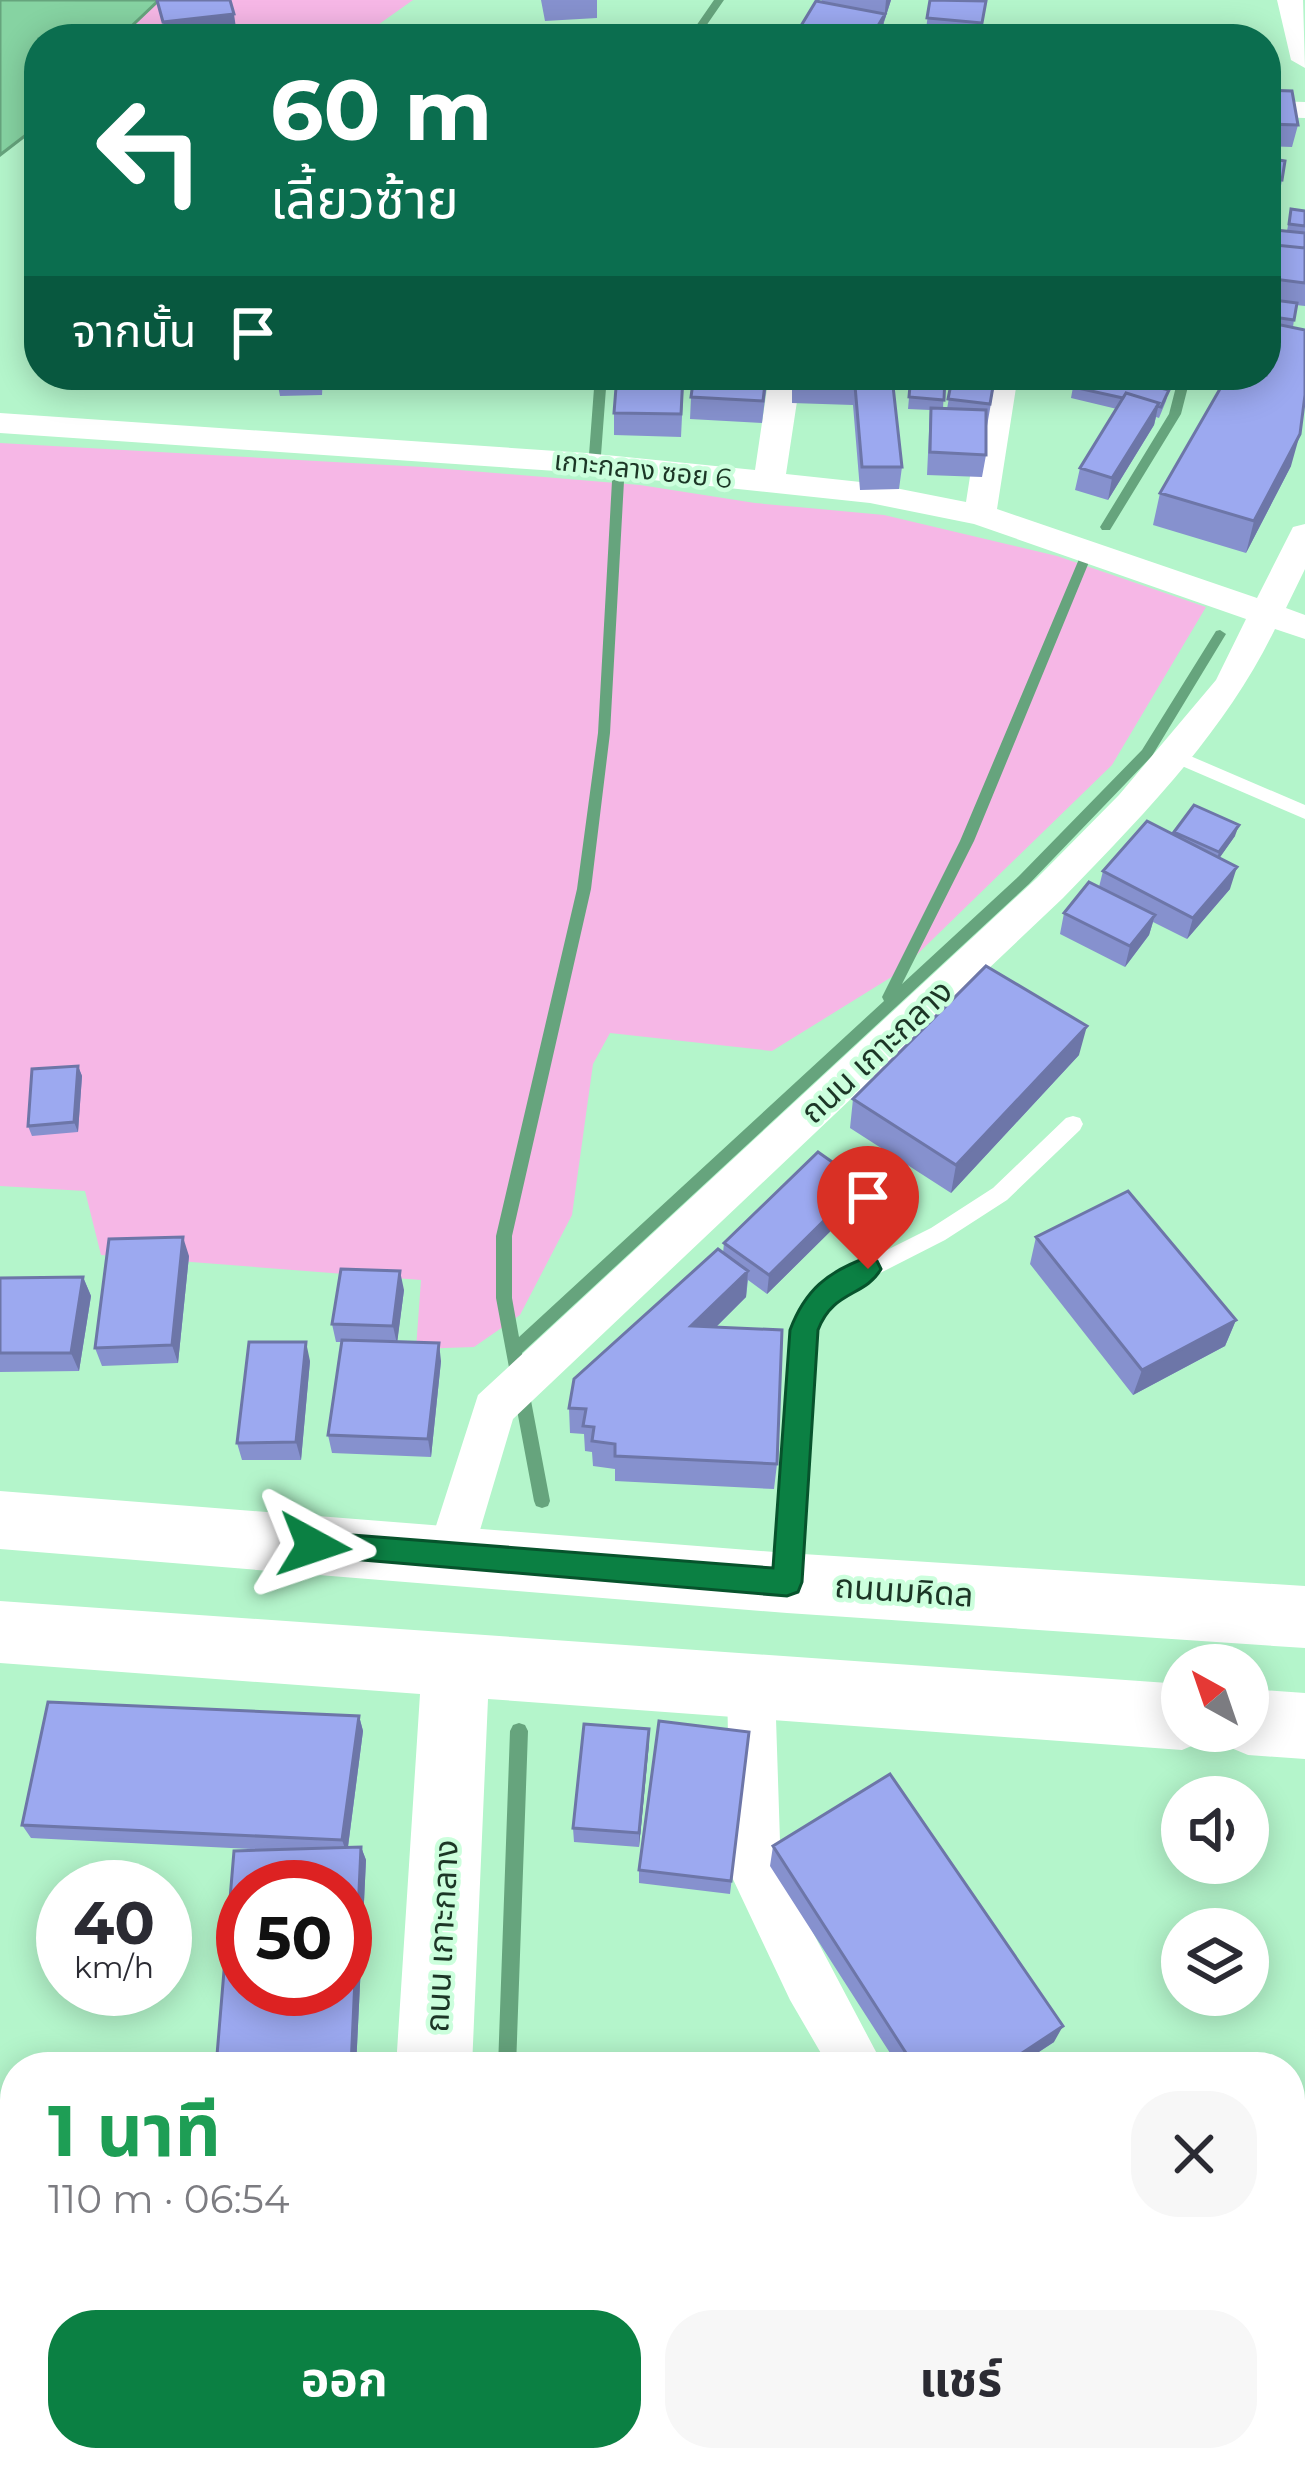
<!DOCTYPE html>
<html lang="th">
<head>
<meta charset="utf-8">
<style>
  body { margin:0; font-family:Montserrat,"Noto Sans Thai",sans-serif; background:#f7f7f7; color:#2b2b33; height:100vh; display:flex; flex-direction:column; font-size:45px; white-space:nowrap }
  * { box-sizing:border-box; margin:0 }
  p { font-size:39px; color:#7c7c81 }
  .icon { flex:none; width:66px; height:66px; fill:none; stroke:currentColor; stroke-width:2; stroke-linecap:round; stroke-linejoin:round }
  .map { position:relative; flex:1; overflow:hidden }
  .panel { position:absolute; left:0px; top:2052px; width:1305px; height:420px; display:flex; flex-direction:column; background:#fff; border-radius:48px 48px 0 0; box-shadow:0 6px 30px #0003 }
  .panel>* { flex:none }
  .hud { position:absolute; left:24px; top:24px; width:1257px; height:366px; border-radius:48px; box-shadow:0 6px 30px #0003; background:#0b6e4f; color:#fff; overflow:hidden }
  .needle { width:78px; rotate:320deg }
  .tools { position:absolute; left:1161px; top:1644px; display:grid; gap:24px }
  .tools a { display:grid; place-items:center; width:108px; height:108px; border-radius:50%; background:#fff; box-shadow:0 6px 30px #0003; font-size:60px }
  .speed { position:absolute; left:36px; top:1860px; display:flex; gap:24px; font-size:60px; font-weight:700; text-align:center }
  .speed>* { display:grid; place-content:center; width:156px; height:156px; border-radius:50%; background:#fff; box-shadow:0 6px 30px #0003; line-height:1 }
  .speed small { font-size:30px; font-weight:400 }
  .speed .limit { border:18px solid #d22; background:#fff; color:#111 }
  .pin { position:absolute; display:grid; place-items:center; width:102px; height:102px; color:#fff; margin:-123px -51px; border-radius:50% 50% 50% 0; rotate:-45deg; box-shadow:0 0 12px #0007 }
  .pin .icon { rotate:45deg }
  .me { position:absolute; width:132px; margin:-66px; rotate:95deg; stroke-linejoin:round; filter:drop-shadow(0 0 9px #0008) }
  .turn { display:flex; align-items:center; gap:42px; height:252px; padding:0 48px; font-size:54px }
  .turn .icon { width:156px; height:156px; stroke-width:2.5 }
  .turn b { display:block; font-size:84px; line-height:102px }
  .then { display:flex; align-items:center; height:114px; padding:0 48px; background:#0003; gap:24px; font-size:45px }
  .round { display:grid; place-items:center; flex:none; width:126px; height:126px; border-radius:48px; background:#f7f7f7 }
  .overview { display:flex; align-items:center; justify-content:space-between; height:204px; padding:0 48px }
  h1 { font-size:72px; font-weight:700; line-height:90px; color:#1e9e55 }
  .cta { display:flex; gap:24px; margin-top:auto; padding:24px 48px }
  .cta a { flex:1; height:138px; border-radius:48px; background:#0b8043; color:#fff; font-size:48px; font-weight:700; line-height:138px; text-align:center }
  .cta a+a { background:#f7f7f7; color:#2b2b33 }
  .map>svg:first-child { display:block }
</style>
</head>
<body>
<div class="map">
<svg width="1305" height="2472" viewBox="0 0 1305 2472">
  <rect width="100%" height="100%" fill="#b4f5cb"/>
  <!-- green -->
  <path fill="#f6b7e6" d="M159 0H413L358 39H118Z
    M0 443 423 467 640 485 755 503 884 515 1057 556 1206 607 1112 765 898 973 772 1051 610 1033 593 1064 572 1215 520 1315 474 1347 416 1349 421 1280 101 1255 85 1191 0 1186Z"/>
  <!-- water -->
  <path fill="#86d3a2" stroke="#66a47d" stroke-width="3" d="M0 0H159L118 39H39V125L0 155Z"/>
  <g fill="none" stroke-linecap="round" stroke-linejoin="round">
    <!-- stream -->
    <path fill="#66a47d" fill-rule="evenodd" d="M714 0H724L697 39H687Z
      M595 375H607L601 455 595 459 589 455Z
      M1179 375H1191L1181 414 1110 530H1102L1100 527 1169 414Z
      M618 477 624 481 610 733 591 889 512 1236V1298L519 1337 884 1001 882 997 960 841 1079 559H1087L1089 562 974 841 902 984 1019 876 1142 750 1216 631 1220 630 1226 634 1152 756 1029 884 522 1353 550 1501 548 1506 542 1508 536 1506 534 1501 496 1298V1236L577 889 598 733 612 481Z
      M519 1723 525 1725 528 1731 516 2067H498L510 1731 513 1725Z
      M483 2457H503L502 2472H482Z"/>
    <!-- lane -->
    <path fill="#fff" fill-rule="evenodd" d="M1174 749 1305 805V819L1168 760 1165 755Z
      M1073 1116 1080 1118 1083 1124 1080 1130 1007 1200 945 1240 841 1293 822 1310 815 1330 799 1582 795 1590 787 1593 779 1590 775 1582 793 1330 805 1299 825 1281 931 1228 993 1188 1066 1118Z"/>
    <!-- street -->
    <path fill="#fff" fill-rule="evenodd" d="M1277 0H1303L1305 68 1291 60Z
      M1266 101 1305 102V118L1266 117Z
      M769 375H801L786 474 870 483 966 502 986 375H1018L997 509 1257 598 1293 527 1305 524V569L1286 608 1305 615V639L1275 629C1224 734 1144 814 1063 898L513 1419 472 1557 465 1572 449 1578 433 1572 426 1557 478 1395 1037 878 1119 795 1216 680 1246 619 974 524 870 503 586 473 0 433V413L586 453 755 470Z
      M751 1666 768 1672 775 1688 781 1872 884 2067H829L790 2000 731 1875 727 1688 734 1672Z
      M15 2266V2322L0 2324V2268Z
      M1059 2457H1120L1126 2472H1065Z"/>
    <!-- secondary -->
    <path fill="#fff" fill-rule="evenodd" d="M0 1491 787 1553 1305 1586V1648L787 1613 0 1549Z
      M0 1601 1182 1684V1731H1210L1206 1740 1182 1750 488 1699 472 2067H396L420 1694 0 1663Z
      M1248 1689 1305 1693V1759L1248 1755 1224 1745 1218 1731H1248Z
      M370 2457H452L451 2472H369Z"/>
  </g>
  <!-- wall -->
  <path fill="#8691ce" d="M541 0H597V18L545 21Z
    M822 0H891L884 22 881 39H793Z
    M930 0 986 1 981 34 926 29Z
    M1266 90 1298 125 1292 147 1266 146Z
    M1266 158 1282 180 1280 191 1266 189Z
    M1291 209 1305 211V306L1296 305 1293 327 1291 466 1246 553 1153 525 1160 493 1266 375V229L1287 231Z
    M276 375H323L322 395 280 396Z
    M684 375 681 437 614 435V413Z
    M694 375H768L762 423 690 419 691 397Z
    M792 375H880V386L902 467 899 489 860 490 853 405 792 403Z
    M911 375H945L943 408 947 409 953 375H996L987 426H986V455L982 477 927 475 930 410 908 409Z
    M1135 375H1172L1166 401 1159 418 1156 417 1154 425 1108 500 1075 490 1080 468 1117 409 1071 398 1073 387 1134 382Z
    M1174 832 1235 836 1219 858 1230 889 1187 939 1153 922 1149 935 1125 967 1060 934 1064 913 1099 887 1103 871 1173 835Z
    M1079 1055 951 1193 850 1128 853 1099Z
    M78 1066 82 1076 78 1132 32 1136 28 1126Z
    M860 1202 767 1294 748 1280 746 1297 716 1327 777 1464 774 1489 615 1481V1469L593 1466 592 1452 585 1451 584 1434 570 1433 569 1408 723 1253 724 1243Z
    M1036 1237 1236 1320 1225 1346 1133 1395 1030 1264Z
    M189 1256 178 1363 102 1366 95 1348Z
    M83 1277 91 1296 79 1371 0 1372V1278Z
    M404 1290 397 1342 441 1361 431 1457 332 1453 328 1435 341 1342H336L332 1324Z
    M310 1361 301 1460H242L237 1443Z
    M359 1716 363 1731 348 1847H361L366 1860 356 2067H216L269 1850 31 1838 22 1825Z
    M749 1732 730 1894 639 1883V1870Z
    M649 1743 639 1847 574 1842 573 1828Z
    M773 1846 1054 2042 1016 2067H899L770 1866Z"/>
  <!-- shaded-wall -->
  <path fill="#6d76a8" d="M886 0H891L884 22Z
    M234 14 237 35 209 39H166L163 22Z
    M885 14 881 39H870Z
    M1159 403 1154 425 1108 500 1112 478Z
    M1300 434 1291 466 1246 553 1254 521Z
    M1239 825 1235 836 1216 863 1219 852Z
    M1237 867 1230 889 1187 939 1193 918Z
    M1155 915 1149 935 1125 967 1130 946Z
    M1087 1026 1079 1055 951 1193 956 1165Z
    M78 1066 82 1076 78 1132 74 1122Z
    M862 1183 860 1202 767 1294 769 1275Z
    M183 1237 189 1256 178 1363 172 1345Z
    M400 1271 404 1290 397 1344 393 1326Z
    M748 1271 746 1297 691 1352V1326Z
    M83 1277 91 1296 79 1371 71 1353Z
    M1236 1320 1225 1346 1133 1395 1142 1370Z
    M306 1342 310 1361 301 1460 296 1442Z
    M439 1343 441 1361 431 1457 428 1439Z
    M359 1716 363 1731 347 1854 342 1840Z
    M649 1729V1743L639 1847V1833Z
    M361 1847 366 1860 356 2067H351Z
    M1063 2026 1054 2042 1016 2067H1001Z"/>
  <!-- building -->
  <path fill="#9ca9f0" stroke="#6d76a8" stroke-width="3" fill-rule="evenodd" d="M157 0H230L234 14 163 22Z
    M930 0 986 1 982 23 927 18Z
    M816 1 885 14 870 39H793Z
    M651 27 655 39H614L612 30Z
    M1115 35H1136L1137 39H1116Z
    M1266 90 1292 91 1298 125 1266 124Z
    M1266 158 1285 161 1282 180 1266 177Z
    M1291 209 1305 211V226L1289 224Z
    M1266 229 1305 233V248L1266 244Z
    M1266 244 1305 248V283L1266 278Z
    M1266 299 1297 303 1294 320 1266 316Z
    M1266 322 1305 330V395L1300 434 1254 521 1160 493 1228 375H1266Z
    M617 375H683L681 414 614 413Z
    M694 375H766L763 401 691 397Z
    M793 375H880V383L793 381Z
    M911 375H945L944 400 909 397Z
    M953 375H995L990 404 948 399Z
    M1079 375H1104L1169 390 1161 407 1157 406 1159 403 1126 393 1123 398 1073 387Z
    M1135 375H1172L1170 382Z
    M855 386H893L902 467H862Z
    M1126 393 1159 403 1112 478 1080 468Z
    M931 408 986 410V455L930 452Z
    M1194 805 1239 825 1219 852 1174 832Z
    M1147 821 1237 867 1193 918 1103 871Z
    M1089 882 1155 915 1130 946 1064 913Z
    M986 966 1087 1026 956 1165 853 1099Z
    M78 1066 74 1122 28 1126 32 1069Z
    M818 1152 862 1183 769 1275 724 1243Z
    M1128 1191 1236 1320 1142 1370 1036 1237Z
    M183 1237 172 1345 95 1348 109 1239Z
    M718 1249 748 1271 691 1326 782 1330 777 1464 615 1456V1444L592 1441 594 1427 583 1426 586 1409 569 1408 574 1379Z
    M341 1269 400 1271 393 1326 332 1324Z
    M83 1277 71 1353H0V1278Z
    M342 1340 439 1343 428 1439 328 1435Z
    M249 1342H306L296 1442 237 1443Z
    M48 1702 359 1716 342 1840 22 1825Z
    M659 1721 749 1732 731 1881 639 1870Z
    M584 1724 649 1729 639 1833 573 1828Z
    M890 1774 1063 2026 1001 2067H915L773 1846Z
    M361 1847 351 2067H216L234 1851ZM243 1887H345V1989H243Z"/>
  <!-- route -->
  <path fill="#0b8043" stroke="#07532c" stroke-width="3" d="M868 1257 877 1261 881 1269C865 1297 833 1290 818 1330L802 1582 798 1592 787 1596 304 1555 299 1546 304 1536 314 1532 773 1568 790 1330C805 1290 827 1272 868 1257Z"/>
  <g text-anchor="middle" stroke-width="9" stroke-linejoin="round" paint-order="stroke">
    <!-- far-street labels -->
    <g font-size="27" fill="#1c3626" stroke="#cfd">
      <text transform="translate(643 470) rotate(6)" y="9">เกาะกลาง ซอย 6</text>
    </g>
    <!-- street labels -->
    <g font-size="33" fill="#1c3626" stroke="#cfd">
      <text transform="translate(876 1051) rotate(-43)" y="12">ถนน เกาะกลาง</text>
      <text transform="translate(904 1590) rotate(4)" y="12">ถนนมหิดล</text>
      <text transform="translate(441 1936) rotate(-87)" y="12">ถนน เกาะกลาง</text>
    </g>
  </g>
</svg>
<div class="tools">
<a><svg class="needle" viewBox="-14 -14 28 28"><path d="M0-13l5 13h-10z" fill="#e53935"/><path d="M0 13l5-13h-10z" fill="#7c7c81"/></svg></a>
<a><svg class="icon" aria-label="sound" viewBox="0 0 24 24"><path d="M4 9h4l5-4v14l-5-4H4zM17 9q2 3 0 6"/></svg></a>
<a><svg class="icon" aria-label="layers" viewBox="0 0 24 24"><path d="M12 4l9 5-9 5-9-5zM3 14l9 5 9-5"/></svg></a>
</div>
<div class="speed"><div>40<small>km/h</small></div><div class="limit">50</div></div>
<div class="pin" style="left:868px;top:1269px;background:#d93025"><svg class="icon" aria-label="arrive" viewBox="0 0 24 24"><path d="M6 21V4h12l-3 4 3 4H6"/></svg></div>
<svg class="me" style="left:314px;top:1546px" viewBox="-20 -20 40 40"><path d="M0-17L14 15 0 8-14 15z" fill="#0b8043" stroke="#fff" stroke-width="4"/></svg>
<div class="hud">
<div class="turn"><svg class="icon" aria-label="left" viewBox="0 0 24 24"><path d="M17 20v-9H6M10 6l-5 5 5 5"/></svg><div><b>60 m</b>เลี้ยวซ้าย</div></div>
<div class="then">จากนั้น<svg class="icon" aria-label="arrive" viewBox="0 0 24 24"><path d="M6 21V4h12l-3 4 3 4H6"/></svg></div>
</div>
<section class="panel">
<div class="overview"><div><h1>1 นาที</h1><p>110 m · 06:54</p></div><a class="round"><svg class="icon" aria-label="close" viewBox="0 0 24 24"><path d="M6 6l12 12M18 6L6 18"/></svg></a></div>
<div class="cta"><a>ออก</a><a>แชร์</a></div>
</section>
</div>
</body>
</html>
